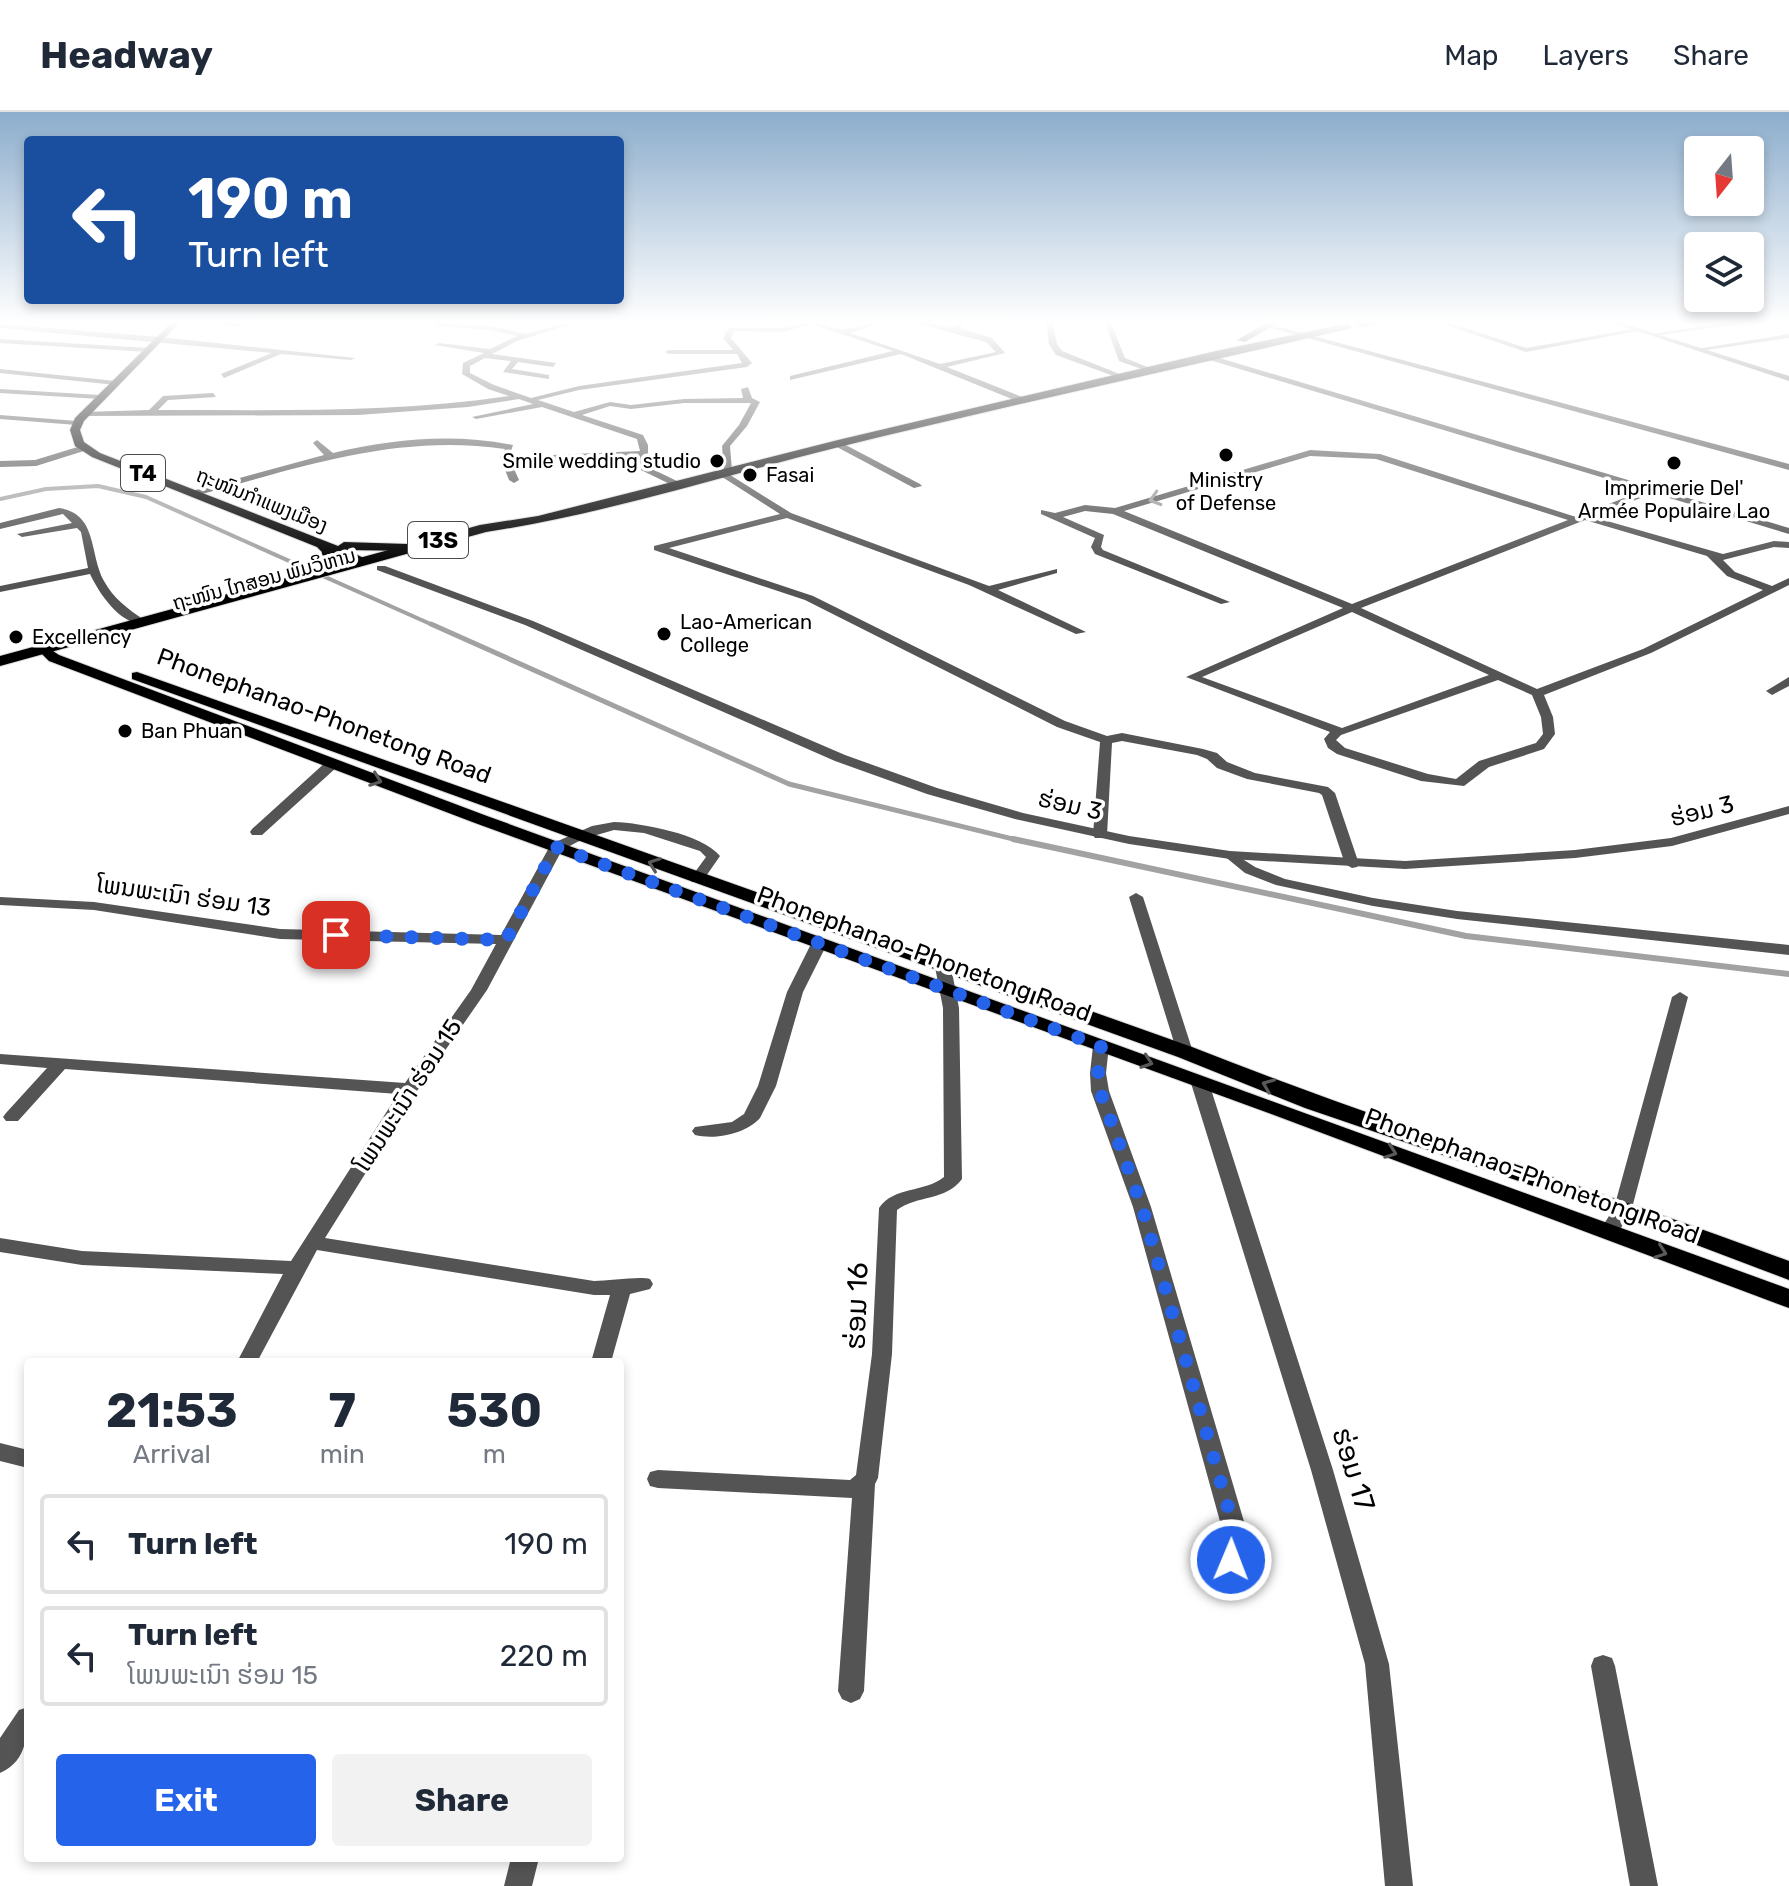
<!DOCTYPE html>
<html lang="en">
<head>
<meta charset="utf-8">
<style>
  body { margin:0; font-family:Rubik,"Noto Sans Lao",sans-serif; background:#f2f2f3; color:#1f2937; height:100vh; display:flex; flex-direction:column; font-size:30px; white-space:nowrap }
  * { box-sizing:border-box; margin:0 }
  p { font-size:26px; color:#747a83 }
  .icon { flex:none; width:44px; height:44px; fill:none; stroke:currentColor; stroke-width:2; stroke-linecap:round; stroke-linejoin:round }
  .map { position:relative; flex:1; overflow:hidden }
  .drawer { position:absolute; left:24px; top:1246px; width:600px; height:504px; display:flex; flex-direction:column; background:#fff; border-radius:8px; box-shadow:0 4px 12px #0003 }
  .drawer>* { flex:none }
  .guide { position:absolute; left:24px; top:24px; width:600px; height:168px; border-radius:8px; box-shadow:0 4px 12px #0003; background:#1a4fa0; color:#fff; overflow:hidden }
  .needle { width:52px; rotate:197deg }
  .tools { position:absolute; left:1684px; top:24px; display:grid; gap:16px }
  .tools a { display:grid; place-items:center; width:80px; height:80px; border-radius:8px; background:#fff; box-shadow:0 4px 12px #0003; font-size:40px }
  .pin { position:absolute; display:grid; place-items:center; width:68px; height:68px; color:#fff; margin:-34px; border-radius:16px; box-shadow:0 4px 12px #0006 }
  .me { position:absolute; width:88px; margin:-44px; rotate:1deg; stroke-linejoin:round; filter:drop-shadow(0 0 6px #0008) }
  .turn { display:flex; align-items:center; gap:28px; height:168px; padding:0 32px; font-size:36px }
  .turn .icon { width:104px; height:104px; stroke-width:2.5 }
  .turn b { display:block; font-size:56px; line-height:68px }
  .eta { display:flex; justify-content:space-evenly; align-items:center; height:136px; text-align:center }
  .eta b { font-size:48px; font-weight:700; line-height:56px }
  .action { display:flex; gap:16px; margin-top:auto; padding:16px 32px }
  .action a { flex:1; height:92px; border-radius:8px; background:#2563eb; color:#fff; font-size:32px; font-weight:700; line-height:92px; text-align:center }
  .action a+a { background:#f2f2f3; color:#1f2937 }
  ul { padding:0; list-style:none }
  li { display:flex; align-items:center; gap:24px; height:100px; margin:0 16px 12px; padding:0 16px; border:4px solid #e0e1e3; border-radius:8px }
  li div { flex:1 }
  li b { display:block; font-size:30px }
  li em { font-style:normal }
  header { display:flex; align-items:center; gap:48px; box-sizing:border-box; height:112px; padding:0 40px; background:#fff; border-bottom:2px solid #e0e1e3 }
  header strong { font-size:38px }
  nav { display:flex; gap:44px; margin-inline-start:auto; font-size:28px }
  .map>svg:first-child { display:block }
</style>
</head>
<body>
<header>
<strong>Headway</strong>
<nav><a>Map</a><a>Layers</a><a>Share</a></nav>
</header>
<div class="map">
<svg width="1789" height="1774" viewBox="0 0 1789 1774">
  <rect width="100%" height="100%" fill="#fff"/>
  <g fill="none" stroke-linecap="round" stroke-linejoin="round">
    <!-- stream-far2 -->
    <path stroke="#a2a2a2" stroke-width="4" d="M0 387 46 377 98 374 146 385 435 514"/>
    <!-- stream-far1 -->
    <path stroke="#a2a2a2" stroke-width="5" d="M431 512 789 672 1021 729"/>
    <!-- stream -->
    <path stroke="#a2a2a2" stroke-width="6" d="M1013 727 1466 824 1789 862"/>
    <!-- primary casing -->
    <g stroke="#dbdbdb" stroke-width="2">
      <path id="primary" d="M174 208H182L84 309 80 318 84 330 100 341 338 434 344 430 408 432 414 436 412 439 347 438 370 449 364 453 334 441C331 456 307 472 292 471V465L320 447 322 440 317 435 92 345 75 334 70 318 75 306Z
        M44 533 59 543 487 704 1789 1177V1196L1263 999 475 711 49 549 37 537Z
        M137 560 1192 935C1389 1013 1591 1075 1789 1149V1168L1615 1102 1305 996 1178 945 132 567V561Z"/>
    </g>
    <!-- trunk casing -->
    <g stroke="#dbdbdb" stroke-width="2">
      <path id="trunk" d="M1272 208H1283L1245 230 1237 228Z
        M1375 208H1403L1360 215 1355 212Z
        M1349 211 1352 216C1181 256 1010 293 839 335 722 364 605 402 486 420L0 554V544L480 413 538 404 838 328 1216 239Z"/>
    </g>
    <!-- minor -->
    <path fill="#545454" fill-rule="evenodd" d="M150 208H189L243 212 240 214Z
      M576 208H585L517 229 492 242 556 251 553 255 518 250 512 257 549 263V267L503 260 511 249 485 246 470 254V261L494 273 531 286 579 274 742 251 737 242H669L665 240 669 238H733L723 226 729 216H783L804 210 801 208C816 208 831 219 845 217 861 216 874 208 890 208L850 221 940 252 996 240 986 230 904 208H916L953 215 962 208H969L959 216 992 226 1005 241 947 255 1025 286V290H1019L901 242 790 268V264L893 239 811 212 783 220 734 219 731 226 752 251 747 255 579 278 538 288 574 300 610 290 631 293 684 287 743 286 741 277 748 275 752 286 760 290 747 314 730 334 732 359 727 361 791 401 989 474 1057 457V461L998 478 1086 520 1076 522 969 473 787 406 669 436 813 484 1065 609 1107 624 1122 621 1203 637 1217 641 1227 650 1255 661 1328 675 1335 681 1359 752 1357 755 1352 756 1345 752 1322 683 1319 681 1247 667 1217 656 1207 647 1197 643 1122 629 1112 631 1107 723 1105 726H1095L1093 723 1100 630 1057 615 805 488 654 438V434L780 402 716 361 724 360 722 334 739 313 751 291H684L631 297 610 294 582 303 643 323 648 333V355L679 370 681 372 676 375 641 358 640 344 511 350 519 368 514 371 509 368 500 345 505 337C396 321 298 356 195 384L192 383V379L324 343 313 331 317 328 333 341C392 327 453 321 513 333L509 345 640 339 637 327 542 295 476 307 472 305 533 292 519 287 468 295 358 303 83 304 79 302 83 300 149 298 163 284 213 281 216 285 168 288 158 298C276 298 393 301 509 284L488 277 462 262 463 251 484 241 435 233 439 231 490 237 517 224 491 218 436 214 434 211 491 214 526 222Z
      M653 208H671L686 211 683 213Z
      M1046 208H1052L1057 232 1062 239 1122 263V267L1056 243 1049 232Z
      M1104 208H1110L1125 246 1150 256V260L1119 249Z
      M1432 208H1441L1526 236 1639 216 1643 218 1526 240Z
      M1748 208H1764L1654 224 1650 222Z
      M0 212 160 225 355 246 351 248 281 242 224 266 221 262 272 241 0 216Z
      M1269 212 1789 352V358L1267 215Z
      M1789 222V226L1700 239 1696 237Z
      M0 227 149 236 153 238 149 240 0 231Z
      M1206 242 1789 416V422L1653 381 1593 405 1723 442 1774 429 1789 430V436L1774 435 1723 448 1735 460 1772 474 1789 466V473L1651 541 1544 583 1553 605 1555 622 1544 637 1489 655 1464 674 1421 669 1337 642 1328 636 1324 627 1330 620 1186 565 1343 496 1113 402 1085 399 1063 405 1104 423 1101 435 1103 438 1230 490 1221 492 1095 442 1091 435 1095 426 1041 402V398L1055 401 1085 393 1115 396 1310 338 1380 342 1576 405 1644 378 1203 246ZM1310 344 1376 347 1568 408 1352 492 1124 399ZM1585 408 1707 444 1727 464 1763 478 1643 537 1537 577 1361 496ZM1352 500 1489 563 1342 616 1202 565ZM1498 568 1532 583 1541 605 1543 622 1536 631 1479 649 1456 667 1428 662 1345 636 1336 628 1341 623Z
      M0 257 116 269 120 271 116 273 0 261Z
      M0 277 100 283 104 285 100 287 0 281Z
      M0 303 77 309 81 311 77 313 0 307Z
      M838 329 920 372 922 374 914 376 835 334 834 332Z
      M84 333 88 336 87 338 36 354 0 355V349L35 348Z
      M59 396C98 402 89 441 104 469 113 486 128 497 144 508V512C120 513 99 481 90 462L0 480V474L88 456 81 420 77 416 22 425 17 422 72 411 63 402 0 417V411Z
      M1789 565V574L1772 583 1766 579Z
      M332 648 337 649V655L262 723H252L250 720 252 717 327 649Z
      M614 710C642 711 702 722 720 744L702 770H692L690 767 706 745 700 739 644 721 614 718 583 727 562 738 487 878 417 979 325 1126 594 1169C608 1169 640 1164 650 1167L653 1172 650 1177 630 1182 611 1250H591L610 1183H594L317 1138 257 1250H237L283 1162 82 1153 0 1140V1126L82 1139 291 1149 398 982 65 957 18 1009H6L3 1005 6 1001 47 956 0 952V942L405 971 471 878 496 832 280 827 94 798 0 793V785L94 790 280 817 501 823 551 732 592 714Z
      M1230 739 1255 755 1285 767 1373 786 1457 799 1789 833V843L1457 807 1373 794 1276 773 1245 761 1223 743Z
      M1136 781 1143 785 1193 940 1191 944H1179L1177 940 1129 785Z
      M819 827 827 832 803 880 776 974 760 1006C746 1022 715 1028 695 1023L692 1019 695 1015 732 1010 744 1002 758 974 787 880 811 832Z
      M943 850 951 855 959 896 962 1067C946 1089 917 1083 897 1098L892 1242 878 1366 875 1372 864 1579 860 1587 851 1591 842 1587 838 1579 852 1386 658 1376 650 1374 647 1367 650 1360 658 1358 850 1368 856 1363 872 1242 879 1096C894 1074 924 1081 944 1065L943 896 935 855Z
      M1680 880 1688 885 1632 1096 1616 1125H1602L1599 1120 1614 1096 1672 885Z
      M1101 929 1109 934 1106 961 1109 979 1151 1095 1245 1413C1247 1433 1245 1456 1236 1474L1228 1477 1220 1474C1214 1462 1224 1432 1221 1413L1133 1095 1091 979 1090 961 1093 934Z
      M1199 963 1208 968 1333 1358 1389 1552 1413 1774H1385L1365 1552 1311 1358 1190 968Z
      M0 1331 28 1338V1356L0 1349Z
      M1603 1543 1612 1546 1615 1554 1658 1774H1630L1591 1554 1594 1546Z
      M28 1595C28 1620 28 1649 0 1661V1626L19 1598Z
      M511 1746H539L532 1774H504Z"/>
    <!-- tertiary -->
    <path fill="#545454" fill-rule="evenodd" d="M1604 208H1613L1789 264V269Z
      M377 454H385L533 509 845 643 937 676 1023 701 1129 724 1230 739 1405 749 1575 738 1671 726 1789 694V702L1672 734 1575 746 1405 757 1230 747 1129 732 1015 707 927 682 835 649 525 513 377 458Z"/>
    <!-- primary -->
    <use href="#primary" fill="#000" fill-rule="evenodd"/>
    <!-- trunk -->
    <use href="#trunk" fill="#000" fill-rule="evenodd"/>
  </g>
  <!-- one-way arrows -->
  <defs><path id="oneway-chevron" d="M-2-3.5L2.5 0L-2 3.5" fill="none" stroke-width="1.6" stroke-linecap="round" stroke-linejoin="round" transform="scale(2)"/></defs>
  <use stroke="#989898" href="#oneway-chevron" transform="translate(1155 387) rotate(163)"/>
  <g stroke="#595959">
    <use href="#oneway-chevron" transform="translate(376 668) rotate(20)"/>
    <use href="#oneway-chevron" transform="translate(654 752) rotate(-160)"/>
    <use href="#oneway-chevron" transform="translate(1147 950) rotate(19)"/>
    <use href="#oneway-chevron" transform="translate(1268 973) rotate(-158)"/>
    <use href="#oneway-chevron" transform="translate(1391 1040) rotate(20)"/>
    <use href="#oneway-chevron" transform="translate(1661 1140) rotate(20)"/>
  </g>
  <!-- sky -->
  <linearGradient id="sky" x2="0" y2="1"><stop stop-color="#8cadcc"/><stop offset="0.46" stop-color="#fff"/><stop offset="1" stop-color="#fff" stop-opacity="0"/></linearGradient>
  <rect width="1789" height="456" fill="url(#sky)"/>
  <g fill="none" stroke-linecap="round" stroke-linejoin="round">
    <!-- route -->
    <path stroke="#2563eb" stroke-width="14" stroke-dasharray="0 25.2" d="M336 823 506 828 556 735 1101 934 1098 961 1100 979 1142 1095 1233 1413 1235 1430 1231 1448"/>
  </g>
  <!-- markers -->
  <g fill="#000" stroke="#fff" stroke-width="3">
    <circle cx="1226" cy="343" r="8"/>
    <circle cx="717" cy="349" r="8"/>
    <circle cx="1674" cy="351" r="8"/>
    <circle cx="750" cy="363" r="8"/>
    <circle cx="664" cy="522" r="8"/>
    <circle cx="16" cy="525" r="8"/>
    <circle cx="125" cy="619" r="8"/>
  </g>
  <g text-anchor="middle" stroke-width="7" stroke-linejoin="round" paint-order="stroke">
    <!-- far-poi labels -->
    <g font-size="20" fill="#000" stroke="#fff" text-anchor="start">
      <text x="701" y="356" text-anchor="end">Smile wedding studio</text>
      <text x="766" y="370">Fasai</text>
      <text x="1226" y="375" text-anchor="middle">Ministry<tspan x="1226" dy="23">of Defense</tspan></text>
      <text x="1674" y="383" text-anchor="middle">Imprimerie Del'<tspan x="1674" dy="23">Armée Populaire Lao</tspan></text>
      <text x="680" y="517">Lao-American<tspan x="680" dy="23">College</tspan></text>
      <text x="32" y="532">Excellency</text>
      <text x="141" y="626">Ban Phuan</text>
    </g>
    <!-- far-street labels -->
    <g font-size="20" fill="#000" stroke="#fff">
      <text transform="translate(262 388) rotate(22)" y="7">ຖະໜົນກຳແພງເມືອງ</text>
      <text transform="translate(264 467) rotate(-15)" y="7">ຖະໜົນ ໄກສອນ ພົມວິຫານ</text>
    </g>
    <!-- shield labels -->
    <g fill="#fff" stroke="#4c4c4c" stroke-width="2">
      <rect x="121" y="343" width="44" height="36" rx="6"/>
      <rect x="408" y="410" width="60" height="36" rx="6"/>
    </g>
    <g font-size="22" font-weight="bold" fill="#000">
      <text x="143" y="369">T4</text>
      <text x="438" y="436">13S</text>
    </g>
    <!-- street labels -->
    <g font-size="24" fill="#000" stroke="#fff">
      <text transform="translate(324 604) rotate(20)" y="8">Phonephanao-Phonetong Road</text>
      <text transform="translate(1070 693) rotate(13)" y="8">ຮ່ອມ 3</text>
      <text transform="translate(1702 699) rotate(-14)" y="8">ຮ່ອມ 3</text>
      <text transform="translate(184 784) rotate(8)" y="8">ໂພນພະເນົາ ຮ່ອມ 13</text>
      <text transform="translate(924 842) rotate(20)" y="8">Phonephanao-Phonetong Road</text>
      <text transform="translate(408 983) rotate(-57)" y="8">ໂພນພະເນົາ ຮ່ອມ 15</text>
      <text transform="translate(1532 1064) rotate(20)" y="8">Phonephanao-Phonetong Road</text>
    </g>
    <!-- near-street labels -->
    <g font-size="28" fill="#000" stroke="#fff">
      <text transform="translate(856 1194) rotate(-88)" y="10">ຮ່ອມ 16</text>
      <text transform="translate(1354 1357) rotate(73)" y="10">ຮ່ອມ 17</text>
    </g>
  </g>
</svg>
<div class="tools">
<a><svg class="needle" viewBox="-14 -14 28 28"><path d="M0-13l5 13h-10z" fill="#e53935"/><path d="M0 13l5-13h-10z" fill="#747a83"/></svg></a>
<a><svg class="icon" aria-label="layers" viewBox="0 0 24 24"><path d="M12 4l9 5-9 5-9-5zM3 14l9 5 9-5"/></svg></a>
</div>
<div class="pin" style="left:336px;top:823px;background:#d93025"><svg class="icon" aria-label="arrive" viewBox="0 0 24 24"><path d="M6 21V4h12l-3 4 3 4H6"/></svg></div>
<svg class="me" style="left:1231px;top:1448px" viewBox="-20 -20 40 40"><circle r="17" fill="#2563eb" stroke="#fff" stroke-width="3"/><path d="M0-11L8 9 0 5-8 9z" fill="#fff"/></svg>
<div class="guide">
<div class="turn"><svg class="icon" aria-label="left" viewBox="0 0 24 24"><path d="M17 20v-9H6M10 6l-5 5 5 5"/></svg><div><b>190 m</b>Turn left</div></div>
</div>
<section class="drawer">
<div class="eta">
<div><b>21:53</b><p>Arrival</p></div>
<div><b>7</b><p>min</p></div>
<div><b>530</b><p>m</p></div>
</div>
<ul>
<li><svg class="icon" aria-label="left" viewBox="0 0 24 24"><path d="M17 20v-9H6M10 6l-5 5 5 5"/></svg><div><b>Turn left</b></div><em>190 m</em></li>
<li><svg class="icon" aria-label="left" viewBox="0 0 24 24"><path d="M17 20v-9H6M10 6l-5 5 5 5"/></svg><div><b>Turn left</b><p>ໂພນພະເນົາ ຮ່ອມ 15</p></div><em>220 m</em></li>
</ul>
<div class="action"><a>Exit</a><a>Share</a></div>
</section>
</div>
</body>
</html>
